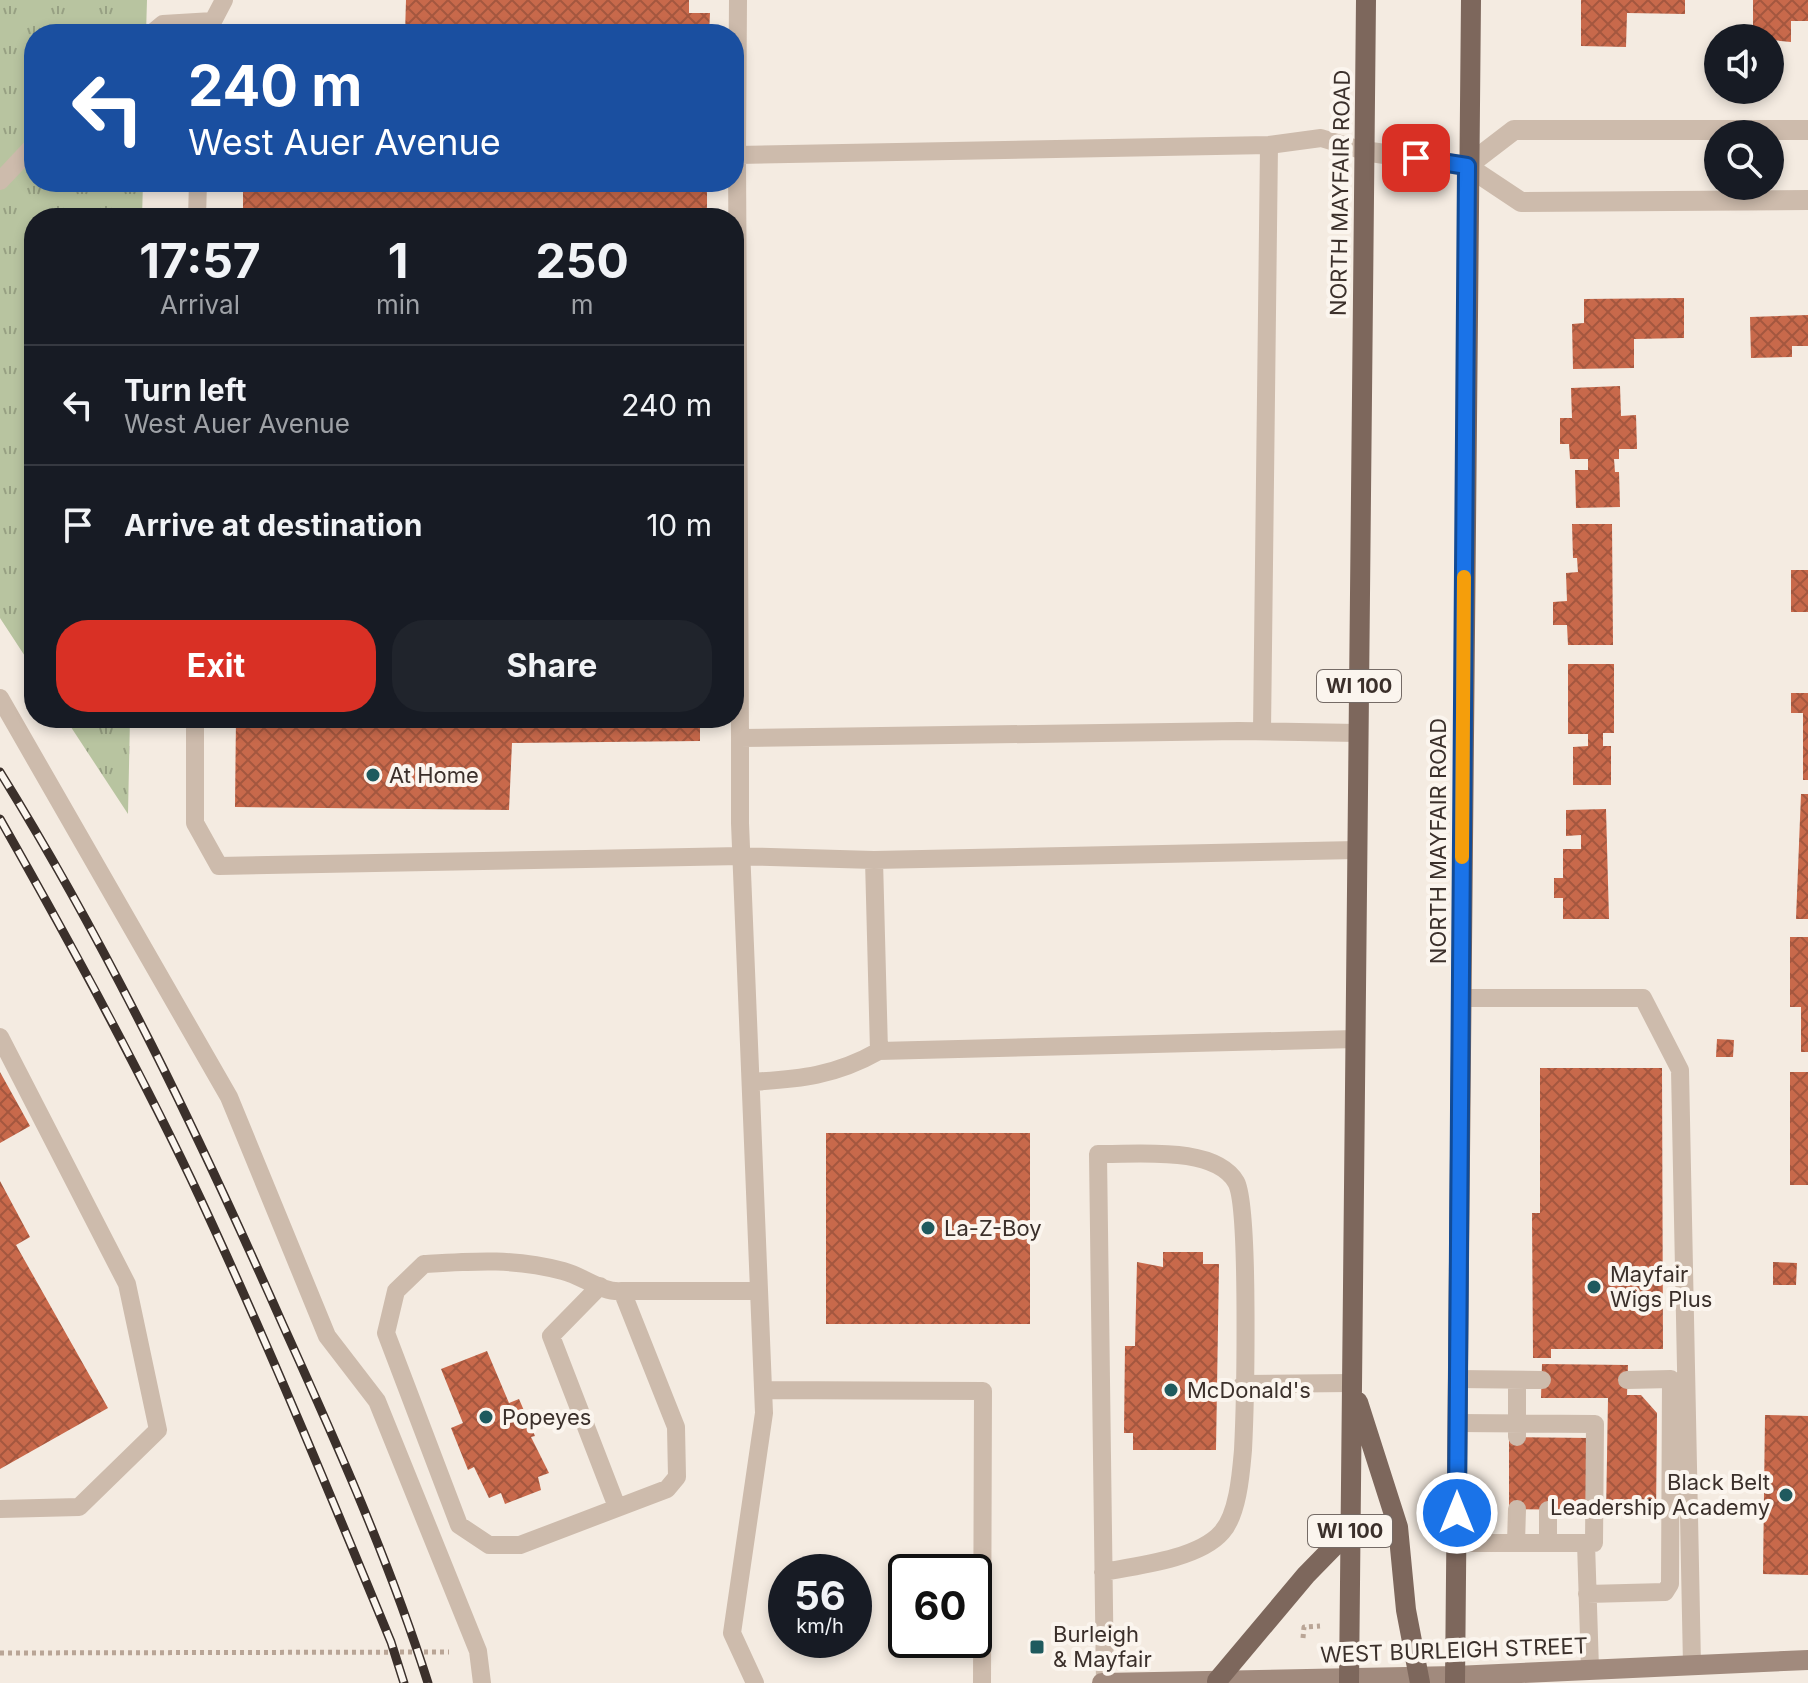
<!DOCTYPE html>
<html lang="en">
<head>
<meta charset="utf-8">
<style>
  body { margin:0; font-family:Inter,sans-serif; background:#20242c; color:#f1f3f6; height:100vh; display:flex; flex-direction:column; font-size:30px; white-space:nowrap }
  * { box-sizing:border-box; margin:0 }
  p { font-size:26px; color:#9ea1a6 }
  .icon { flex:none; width:44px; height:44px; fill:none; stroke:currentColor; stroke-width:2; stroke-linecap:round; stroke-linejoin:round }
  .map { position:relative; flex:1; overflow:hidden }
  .side { position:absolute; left:24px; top:208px; width:720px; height:520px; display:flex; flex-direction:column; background:#171b24; border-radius:32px; box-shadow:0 4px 12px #0003 }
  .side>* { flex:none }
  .hud { position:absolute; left:24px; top:24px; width:720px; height:168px; border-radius:32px; box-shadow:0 4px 12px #0003; background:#1a4fa0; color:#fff; overflow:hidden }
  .buttons { position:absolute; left:1704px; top:24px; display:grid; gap:16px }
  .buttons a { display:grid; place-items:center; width:80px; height:80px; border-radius:50%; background:#171b24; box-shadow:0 4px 12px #0003; font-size:40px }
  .speed { position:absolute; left:768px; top:1554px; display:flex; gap:16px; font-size:40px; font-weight:700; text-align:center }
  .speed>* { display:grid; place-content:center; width:104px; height:104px; border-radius:50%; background:#171b24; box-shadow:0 4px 12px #0003; line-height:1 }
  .speed small { font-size:20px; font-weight:400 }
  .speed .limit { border:4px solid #111; border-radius:12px; background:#fff; color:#111 }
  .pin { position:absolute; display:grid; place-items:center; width:68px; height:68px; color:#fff; margin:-34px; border-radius:16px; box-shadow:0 4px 12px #0006 }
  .me { position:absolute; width:88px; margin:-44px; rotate:0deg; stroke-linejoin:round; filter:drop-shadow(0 0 6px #0008) }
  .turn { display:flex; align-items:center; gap:28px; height:168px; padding:0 32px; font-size:36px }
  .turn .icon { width:104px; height:104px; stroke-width:2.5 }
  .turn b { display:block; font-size:56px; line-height:68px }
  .eta { display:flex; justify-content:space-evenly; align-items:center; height:136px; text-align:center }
  .eta b { font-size:48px; font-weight:700; line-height:56px }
  .cta { display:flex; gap:16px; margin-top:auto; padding:16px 32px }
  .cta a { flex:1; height:92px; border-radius:32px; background:#d93025; color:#fff; font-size:32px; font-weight:700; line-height:92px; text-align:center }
  .cta a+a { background:#20242c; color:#f1f3f6 }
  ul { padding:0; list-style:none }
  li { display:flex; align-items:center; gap:24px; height:120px; padding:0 32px; border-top:2px solid #363941 }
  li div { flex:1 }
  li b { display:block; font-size:30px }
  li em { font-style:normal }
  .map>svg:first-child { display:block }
</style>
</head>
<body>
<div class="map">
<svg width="1808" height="1683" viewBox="0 0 1808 1683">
  <defs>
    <pattern id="grass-tufts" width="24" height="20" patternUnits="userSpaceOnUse" patternTransform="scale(2)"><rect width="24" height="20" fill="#b8c4a0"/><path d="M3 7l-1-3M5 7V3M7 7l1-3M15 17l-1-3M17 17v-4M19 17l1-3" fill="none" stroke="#97a083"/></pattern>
    <pattern id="building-cross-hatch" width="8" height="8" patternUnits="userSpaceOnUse" patternTransform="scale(2)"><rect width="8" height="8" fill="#c8694b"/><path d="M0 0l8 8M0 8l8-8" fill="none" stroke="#a4573f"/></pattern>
  </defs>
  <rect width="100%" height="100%" fill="#f4ebe1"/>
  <!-- grass -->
  <path fill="url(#grass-tufts)" d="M0 0H147L146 34H34V182H143L142 218H34V670L0 618Z
    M65 718H130L128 814Z"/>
  <!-- building -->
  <path fill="url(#building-cross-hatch)" d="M406 0H689V13H710L709 34H405Z
    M1581 0H1685V14L1627 13 1626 47 1581 46Z
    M1753 0H1808V21H1791V42L1753 38Z
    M243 182H707V218H243Z
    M1684 298V338L1634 339V368L1573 369 1572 324 1584 323V299Z
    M1808 315V346H1792V357L1751 358 1750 317Z
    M1620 386 1621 416 1636 415 1637 449H1619V459H1614L1615 472H1619L1620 507 1576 508 1575 470H1588V459H1570L1569 444H1560V418H1572L1571 388Z
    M1572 524H1612L1613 645H1568L1567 625H1553V602L1567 601 1566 573 1578 572 1577 558H1573Z
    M1791 570H1808V612H1791Z
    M1568 664H1614V733H1603V746H1611V785H1573V747L1588 746V734H1568Z
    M1791 693H1808V780H1803V713H1791Z
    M236 718H700V741L512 743 509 810 235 807Z
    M1801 794H1808V919H1796Z
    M1606 809 1609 919H1563V898H1554V878H1563V849H1581V835L1566 836V810Z
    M1790 937H1808V1052H1801V1007H1790Z
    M1717 1039 1734 1040 1733 1057H1716Z
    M1540 1068H1662L1663 1349H1551V1358H1533L1532 1213H1540Z
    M0 1072 30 1126 0 1143Z
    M1790 1072H1808V1185H1790Z
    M826 1133H1030V1324H826Z
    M0 1181 30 1237 16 1245 108 1408 0 1469Z
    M1163 1252H1203V1264H1219L1216 1450H1133V1433H1124L1125 1346H1135L1137 1262 1163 1267Z
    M1773 1262 1797 1263 1796 1285H1773Z
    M487 1351 509 1403 519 1399 535 1436 531 1437 549 1473 538 1477 541 1490 505 1504 501 1493 489 1498 474 1467 468 1470 451 1428 463 1423 441 1369Z
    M1542 1364 1628 1365 1627 1395H1641L1657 1413 1656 1517 1606 1516 1608 1398H1541Z
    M1765 1415 1808 1416V1575L1763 1574Z
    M1509 1437 1591 1438 1590 1510 1509 1509Z"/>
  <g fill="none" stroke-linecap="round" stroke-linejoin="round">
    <!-- path -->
    <path stroke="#b9a596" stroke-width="5" stroke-dasharray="4 4" stroke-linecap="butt" d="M1303 1638 1304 1627 1320 1626
      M0 1653 449 1652"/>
    <!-- lane -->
    <path stroke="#cdbbac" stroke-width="18" d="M738 0 737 155 1269 145 1321 138 1364 151
      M151 34 163 24 213 21
      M211 34 213 21 224 0
      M737 155 740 738
      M0 181 34 145
      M197 218 198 182
      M0 698 229 1097 327 1336 377 1401 478 1651 482 1683
      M195 718V823L219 866 741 856 874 860 1357 850
      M1262 731 1269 145
      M874 860 879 1051
      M1461 998H1643L1680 1070 1692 1665
      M0 1037 127 1284 158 1430 79 1507 0 1509
      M751 1082C800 1079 835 1076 879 1051L1355 1039
      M600 1286 551 1336 617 1507
      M622 1291 676 1427 677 1477 667 1489 520 1545H489L459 1525 386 1333 396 1291 424 1264C474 1261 514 1258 563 1271 583 1276 602 1293 622 1291H759
      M1457 1379 1542 1380
      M1517 1380V1437
      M1243 1384 1352 1383
      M763 1390 983 1391 982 1683
      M1548 1510V1543
      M1456 1543H1594L1595 1424 1457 1423
      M1516 1543 1517 1509
      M1586 1543 1590 1669
      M1103 1572C1136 1566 1199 1559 1222 1532 1238 1514 1241 1473 1243 1450 1245 1411 1250 1206 1236 1182 1214 1145 1136 1155 1098 1154L1105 1683
      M1587 1594 1665 1592 1670 1584 1671 1379 1627 1380
      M755 1683 732 1633 764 1413 740 823V738L1239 731 1358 733"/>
    <!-- street -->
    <path stroke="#cdbbac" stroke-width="20" d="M1364 151 1467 166 1521 202 1808 200
      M1467 166 1514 130H1808"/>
    <!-- secondary -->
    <path stroke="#a18a7d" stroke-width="20" d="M1102 1683 1455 1676 1808 1660"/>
    <!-- primary -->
    <path stroke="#7d675c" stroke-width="20" d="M1358 1402 1398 1527 1406 1610 1420 1683
      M1217 1681 1306 1575 1350 1530
      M1349 1683 1366 0
      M1455 1683 1471 0"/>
    <!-- rail casing -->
    <g stroke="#3b302b" stroke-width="9">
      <path id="rail" d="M0 772C109 948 199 1136 283 1325 336 1442 389 1560 428 1683
        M0 819C71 944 140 1070 201 1200 269 1346 330 1494 391 1642L404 1683"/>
    </g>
    <!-- rail -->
    <use href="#rail" stroke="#fbf5ee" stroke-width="6" stroke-dasharray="18" stroke-linecap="butt"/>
  </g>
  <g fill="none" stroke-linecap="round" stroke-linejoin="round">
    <!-- route casing -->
    <g stroke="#114b97" stroke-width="20">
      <path id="route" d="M1416 158 1467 166 1457 1513"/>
    </g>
    <!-- route -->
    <use href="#route" stroke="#1a73e8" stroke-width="14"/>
    <!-- slow -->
    <path stroke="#f59e0b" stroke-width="14" d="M1462 857 1464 577"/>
  </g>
  <!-- markers -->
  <g fill="#1f5a5e" stroke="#fbf5ee" stroke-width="3">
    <circle cx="373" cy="775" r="8"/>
    <circle cx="928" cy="1228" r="8"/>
    <circle cx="1594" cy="1287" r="8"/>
    <circle cx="1171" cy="1390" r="8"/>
    <circle cx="486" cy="1417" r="8"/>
    <circle cx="1786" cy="1495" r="8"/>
    <rect x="1029" y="1639" width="16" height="16" rx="4"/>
  </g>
  <g text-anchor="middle" stroke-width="8" stroke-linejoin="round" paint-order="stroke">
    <!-- shield labels -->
    <g fill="#fbf5ee" stroke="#756b66" stroke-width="2">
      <rect x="1317" y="670" width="84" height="32" rx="6"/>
      <rect x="1308" y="1515" width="84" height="32" rx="6"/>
    </g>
    <g font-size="20" font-weight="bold" fill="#3b302b">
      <text x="1359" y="693">WI 100</text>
      <text x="1350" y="1538">WI 100</text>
    </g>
    <!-- street labels -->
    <g font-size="22" fill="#3b302b" stroke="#fbf5ee">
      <text transform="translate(1340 193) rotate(-89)" y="8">NORTH MAYFAIR ROAD</text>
      <text transform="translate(1438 841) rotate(-90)" y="8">NORTH MAYFAIR ROAD</text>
      <text transform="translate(1454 1650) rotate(-2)" y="8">WEST BURLEIGH STREET</text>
    </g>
    <!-- poi labels -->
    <g font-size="22" fill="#3b302b" stroke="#fbf5ee" text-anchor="start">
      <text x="389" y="783">At Home</text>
      <text x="944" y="1236">La-Z-Boy</text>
      <text x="1610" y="1282">Mayfair<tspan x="1610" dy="25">Wigs Plus</tspan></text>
      <text x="1187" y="1398">McDonald's</text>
      <text x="502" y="1425">Popeyes</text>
      <text x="1770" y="1490" text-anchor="end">Black Belt<tspan x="1770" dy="25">Leadership Academy</tspan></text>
      <text x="1053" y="1642">Burleigh<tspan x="1053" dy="25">&amp; Mayfair</tspan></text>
    </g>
  </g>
</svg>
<div class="buttons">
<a><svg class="icon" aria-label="sound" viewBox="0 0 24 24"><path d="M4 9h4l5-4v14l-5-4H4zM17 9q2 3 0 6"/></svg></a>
<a><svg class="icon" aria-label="search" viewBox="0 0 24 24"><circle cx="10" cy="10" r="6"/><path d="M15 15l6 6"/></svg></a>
</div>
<div class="speed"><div>56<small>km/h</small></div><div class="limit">60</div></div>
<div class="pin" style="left:1416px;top:158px;background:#d93025"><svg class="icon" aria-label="arrive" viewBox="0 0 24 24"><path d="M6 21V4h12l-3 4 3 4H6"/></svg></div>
<svg class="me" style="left:1457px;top:1513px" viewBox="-20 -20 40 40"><circle r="17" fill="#1a73e8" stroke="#fff" stroke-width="3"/><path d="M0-11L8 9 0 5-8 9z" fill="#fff"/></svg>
<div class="hud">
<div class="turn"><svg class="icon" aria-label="left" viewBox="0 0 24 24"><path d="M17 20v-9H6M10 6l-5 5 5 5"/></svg><div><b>240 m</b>West Auer Avenue</div></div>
</div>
<section class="side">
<div class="eta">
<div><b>17:57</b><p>Arrival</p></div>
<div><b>1</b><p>min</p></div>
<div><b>250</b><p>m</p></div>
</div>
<ul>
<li><svg class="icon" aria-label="left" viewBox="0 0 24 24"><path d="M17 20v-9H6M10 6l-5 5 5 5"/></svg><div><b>Turn left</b><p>West Auer Avenue</p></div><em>240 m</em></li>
<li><svg class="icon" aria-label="arrive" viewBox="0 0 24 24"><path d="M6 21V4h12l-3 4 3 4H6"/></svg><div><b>Arrive at destination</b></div><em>10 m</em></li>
</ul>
<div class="cta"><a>Exit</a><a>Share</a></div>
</section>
</div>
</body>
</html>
